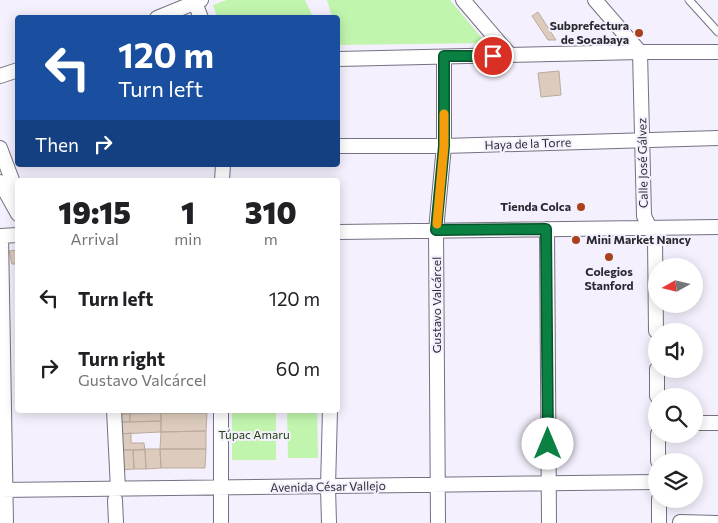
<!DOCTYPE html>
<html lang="en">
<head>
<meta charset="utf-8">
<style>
  body { margin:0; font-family:Commissioner,sans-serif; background:#f2f2f2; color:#202124; height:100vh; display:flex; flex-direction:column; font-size:19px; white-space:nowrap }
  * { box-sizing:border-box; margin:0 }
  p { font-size:16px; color:#757577 }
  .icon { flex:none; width:28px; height:28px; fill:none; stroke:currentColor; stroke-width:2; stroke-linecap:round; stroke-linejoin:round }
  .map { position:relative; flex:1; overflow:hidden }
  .side { position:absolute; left:15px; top:178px; width:325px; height:235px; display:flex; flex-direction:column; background:#fff; border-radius:5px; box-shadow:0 2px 12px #0003 }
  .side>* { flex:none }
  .top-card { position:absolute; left:15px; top:15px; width:325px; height:152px; border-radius:5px; box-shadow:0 2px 12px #0003; background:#1a4fa0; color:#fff; overflow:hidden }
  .needle { width:32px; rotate:262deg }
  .tools { position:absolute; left:648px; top:258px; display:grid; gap:10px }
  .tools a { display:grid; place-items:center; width:55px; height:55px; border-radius:50%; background:#fff; box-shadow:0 2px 12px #0003; font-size:25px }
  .pin { position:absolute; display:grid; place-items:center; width:42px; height:42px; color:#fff; margin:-21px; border:2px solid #fff; border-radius:50%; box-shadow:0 1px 5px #0007 }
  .me { position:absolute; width:55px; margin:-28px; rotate:0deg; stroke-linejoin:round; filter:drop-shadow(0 0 4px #0008) }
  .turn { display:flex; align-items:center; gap:18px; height:105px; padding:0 20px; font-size:22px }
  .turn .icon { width:65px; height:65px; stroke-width:2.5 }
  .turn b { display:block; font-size:35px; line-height:42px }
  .then { display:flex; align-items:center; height:48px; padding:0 20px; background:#0003; gap:10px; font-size:19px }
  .eta { display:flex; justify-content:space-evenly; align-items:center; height:85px; text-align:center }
  .eta b { font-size:30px; font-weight:800; line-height:35px }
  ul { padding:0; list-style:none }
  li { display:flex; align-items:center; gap:15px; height:70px; padding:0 20px }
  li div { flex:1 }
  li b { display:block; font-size:19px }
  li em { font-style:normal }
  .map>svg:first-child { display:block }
</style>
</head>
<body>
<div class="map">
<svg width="718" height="523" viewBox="0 0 718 523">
  <rect width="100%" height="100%" fill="#f4f0fd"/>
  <!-- green -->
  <path fill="#c1f5ad" d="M227 0H305L313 17H217L213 5Z
    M327 0H450L486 43 338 45V18L332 17Z
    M232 410H276V460H232Z
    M287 410H317L318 458H288Z"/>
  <!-- building -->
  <path fill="#ddccbd" stroke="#bbab9c" d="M538 12 556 40H548L532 16Z
    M559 71 561 95 541 97 538 73Z
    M18 250V264H12L9 251Z
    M118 410H139V413L118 414Z
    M161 410H207V413H161Z
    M161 413H207L206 431 161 432Z
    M161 413V421L130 422V414Z
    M118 414H130V422H119Z
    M161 421V432L119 434V422Z
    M206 431V449H160L161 432Z
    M131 433V443H144L145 450H119V434Z
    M145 449H160L161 468 146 469Z
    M145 449 146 469H134L133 450Z
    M160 449H206L205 468H161Z
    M119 450H133L134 469 120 470Z"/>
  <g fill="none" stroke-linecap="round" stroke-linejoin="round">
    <!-- lane casing -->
    <g stroke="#767082" stroke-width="9">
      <path id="lane" d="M689 0 718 32"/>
    </g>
    <!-- street casing -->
    <g stroke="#767082" stroke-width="16">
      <path id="street" d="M194 0 201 18
        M463 0 510 55
        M595 0 640 52
        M157 18 201 0
        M640 52 644 216 655 239 656 331
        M338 59 640 52H718
        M0 76 18 70
        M338 146H444L718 138
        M0 148 18 196
        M222 180 223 165
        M0 182 18 214
        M547 229 549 523
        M338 232 718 227
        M0 236 18 235
        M1 236 6 523
        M657 369V396
        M114 410 118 489
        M221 410V523
        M694 423H718
        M658 434V461
        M0 490 656 482
        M659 499V523
        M115 500 116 523
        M680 522 718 523
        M329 523 328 487 330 410
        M438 523 436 230 444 146V57"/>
    </g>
    <!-- lane -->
    <use href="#lane" stroke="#fff" stroke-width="7"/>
    <!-- street -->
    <use href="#street" stroke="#fff" stroke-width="14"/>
  </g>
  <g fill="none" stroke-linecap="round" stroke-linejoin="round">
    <!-- route casing -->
    <g stroke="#07532c" stroke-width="12">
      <path id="route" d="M493 56H444V146L436 230 546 229 548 444"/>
    </g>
    <!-- route -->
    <use href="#route" stroke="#0b8043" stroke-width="9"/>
    <!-- slow -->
    <path stroke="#f59e0b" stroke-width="9" d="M437 224 444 146V114"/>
  </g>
  <!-- markers -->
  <g fill="#a9421c" stroke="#f4f0fd" stroke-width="2">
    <circle cx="639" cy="33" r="5"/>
    <circle cx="581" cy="207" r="5"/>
    <circle cx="576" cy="240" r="5"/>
    <circle cx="609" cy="257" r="5"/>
  </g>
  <g text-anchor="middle" stroke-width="4" stroke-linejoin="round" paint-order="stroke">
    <!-- poi labels -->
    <g font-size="12" font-weight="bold" fill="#2c2a31" stroke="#f4f0fd" text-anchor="end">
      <text x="629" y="30">Subprefectura<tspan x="629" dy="14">de Socabaya</tspan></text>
      <text x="571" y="211">Tienda Colca</text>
      <text x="586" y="244" text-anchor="start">Mini Market Nancy</text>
      <text x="609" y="276" text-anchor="middle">Colegios<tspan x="609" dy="14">Stanford</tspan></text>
    </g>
    <!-- street labels -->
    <g font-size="12" fill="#2c2a31" stroke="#f4f0fd">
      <text transform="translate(528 144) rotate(-2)" y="4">Haya de la Torre</text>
      <text transform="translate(643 163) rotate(-91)" y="4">Calle José Gálvez</text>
      <text transform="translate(437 305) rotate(-90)" y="4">Gustavo Valcárcel</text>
      <text transform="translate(328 487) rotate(-1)" y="4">Avenida César Vallejo</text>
    </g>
    <!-- park labels -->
    <g font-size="12" fill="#214410" stroke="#f4f0fd">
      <text x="254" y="439">Túpac Amaru</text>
    </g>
  </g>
</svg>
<div class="tools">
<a><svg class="needle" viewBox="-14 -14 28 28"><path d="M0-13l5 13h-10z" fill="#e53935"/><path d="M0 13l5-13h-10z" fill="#757577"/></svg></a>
<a><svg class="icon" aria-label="sound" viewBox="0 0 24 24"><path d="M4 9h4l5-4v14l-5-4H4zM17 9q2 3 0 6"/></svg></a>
<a><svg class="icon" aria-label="search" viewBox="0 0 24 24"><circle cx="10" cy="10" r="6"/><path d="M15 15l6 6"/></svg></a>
<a><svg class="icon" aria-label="layers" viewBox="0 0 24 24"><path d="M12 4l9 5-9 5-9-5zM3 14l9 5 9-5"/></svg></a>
</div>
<div class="pin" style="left:493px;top:56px;background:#d93025"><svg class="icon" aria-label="arrive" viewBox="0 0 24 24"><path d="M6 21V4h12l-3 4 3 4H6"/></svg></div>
<svg class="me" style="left:548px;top:444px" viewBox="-20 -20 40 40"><circle r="19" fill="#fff"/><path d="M0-13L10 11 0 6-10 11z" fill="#0b8043"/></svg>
<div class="top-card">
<div class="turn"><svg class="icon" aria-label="left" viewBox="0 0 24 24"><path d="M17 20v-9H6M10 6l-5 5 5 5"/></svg><div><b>120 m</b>Turn left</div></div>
<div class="then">Then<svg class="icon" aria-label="right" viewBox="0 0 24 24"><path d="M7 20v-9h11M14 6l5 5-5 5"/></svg></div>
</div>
<section class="side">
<div class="eta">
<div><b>19:15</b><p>Arrival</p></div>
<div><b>1</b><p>min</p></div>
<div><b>310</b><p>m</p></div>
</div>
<ul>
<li><svg class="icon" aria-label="left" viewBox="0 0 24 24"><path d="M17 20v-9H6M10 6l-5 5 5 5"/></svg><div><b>Turn left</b></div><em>120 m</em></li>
<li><svg class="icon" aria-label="right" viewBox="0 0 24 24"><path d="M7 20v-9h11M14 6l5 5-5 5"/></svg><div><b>Turn right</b><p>Gustavo Valcárcel</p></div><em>60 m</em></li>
</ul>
</section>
</div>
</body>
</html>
